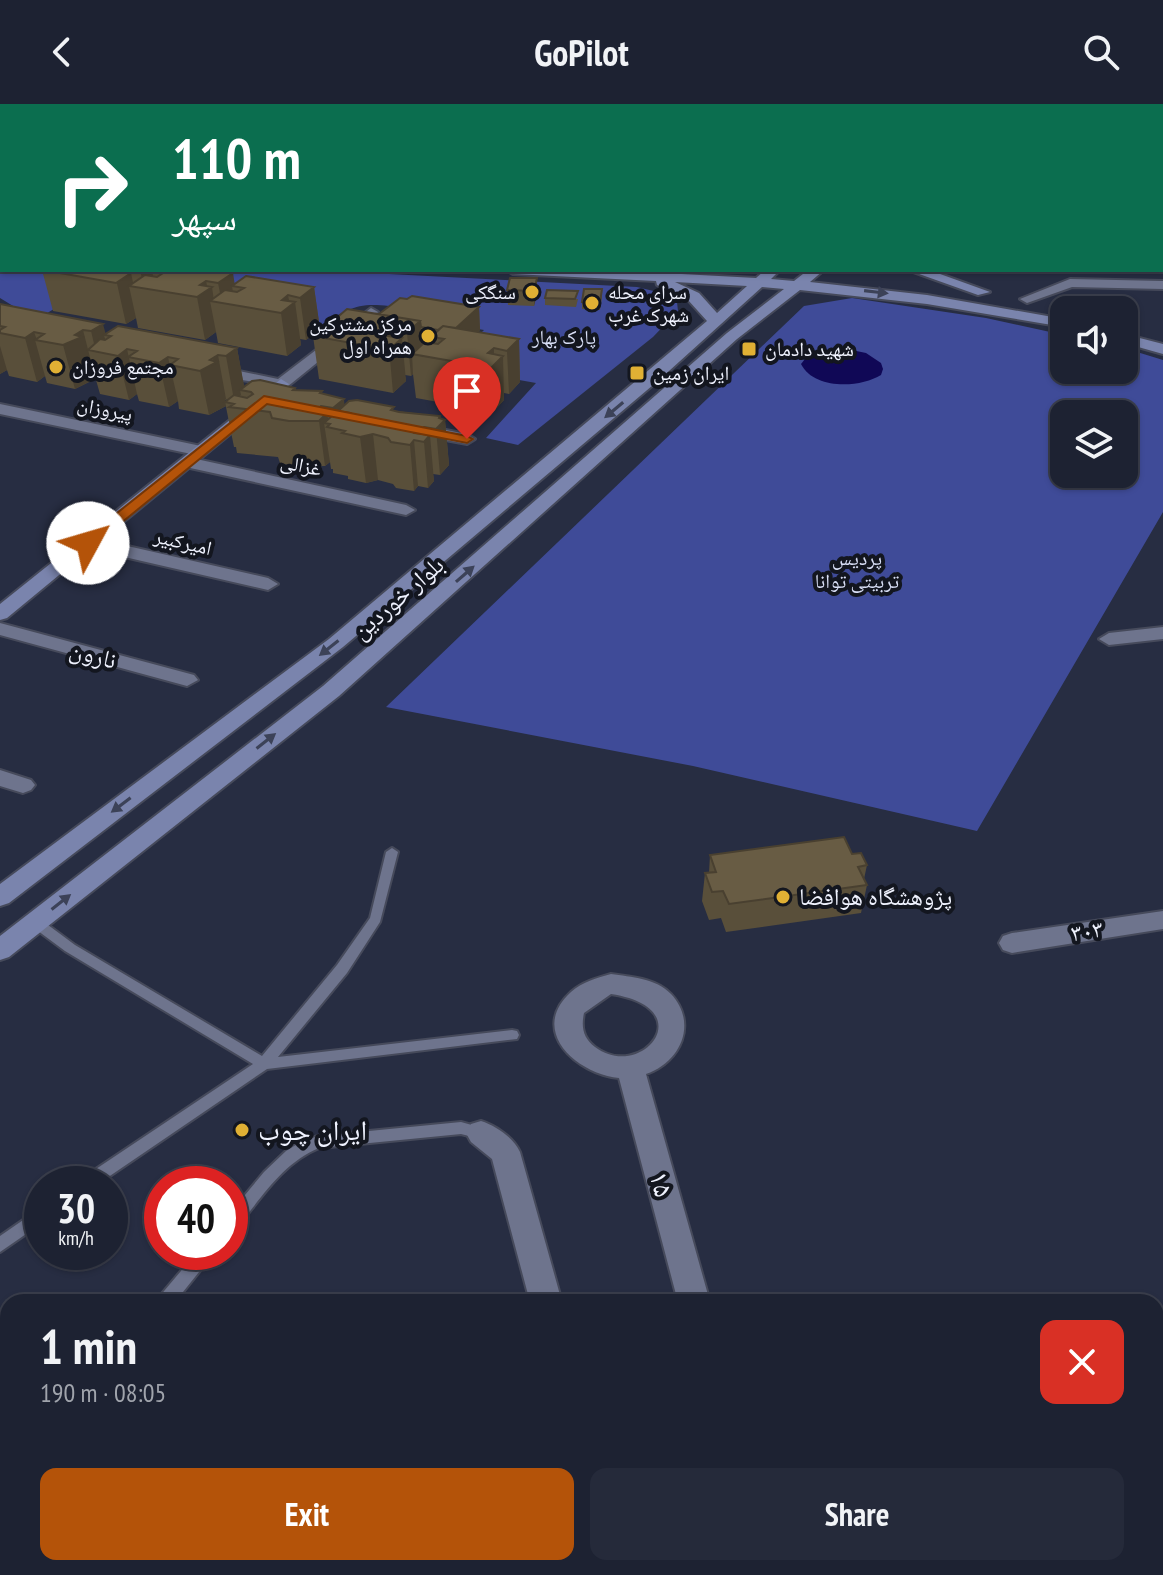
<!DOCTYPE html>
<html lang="en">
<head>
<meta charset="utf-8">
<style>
  body { margin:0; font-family:"PT Sans Narrow","Noto Naskh Arabic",sans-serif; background:#252a3a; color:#f1f3f6; height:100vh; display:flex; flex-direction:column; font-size:30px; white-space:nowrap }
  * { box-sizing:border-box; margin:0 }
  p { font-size:26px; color:#a0a4ac }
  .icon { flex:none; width:44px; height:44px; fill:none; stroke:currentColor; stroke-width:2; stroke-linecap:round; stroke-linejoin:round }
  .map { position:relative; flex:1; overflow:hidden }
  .panel { position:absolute; left:0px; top:1190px; width:1164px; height:282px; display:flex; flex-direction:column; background:#1d2232; border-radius:24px 24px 0 0; box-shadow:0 2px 6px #0004,0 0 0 2px #3b3f4d }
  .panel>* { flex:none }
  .banner { position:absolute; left:0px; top:0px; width:1164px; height:168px; box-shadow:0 2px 6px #0004,0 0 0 2px #3b3f4d; background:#0b6e4f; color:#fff; overflow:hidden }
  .controls { position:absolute; left:1050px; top:192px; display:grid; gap:16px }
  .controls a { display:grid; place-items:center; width:88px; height:88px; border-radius:16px; background:#1d2232; box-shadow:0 2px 6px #0004,0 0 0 2px #3b3f4d; font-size:40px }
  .speed { position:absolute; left:24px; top:1062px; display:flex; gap:16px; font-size:40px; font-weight:700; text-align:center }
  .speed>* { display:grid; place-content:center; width:104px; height:104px; border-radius:50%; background:#1d2232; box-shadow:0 2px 6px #0004,0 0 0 2px #3b3f4d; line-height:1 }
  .speed small { font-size:20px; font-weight:400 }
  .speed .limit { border:12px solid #d22; background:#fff; color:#111 }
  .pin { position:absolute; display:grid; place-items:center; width:68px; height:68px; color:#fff; margin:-82px -34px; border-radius:50% 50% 50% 0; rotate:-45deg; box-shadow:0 0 8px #0007 }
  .pin .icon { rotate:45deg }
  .me { position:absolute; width:88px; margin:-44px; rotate:51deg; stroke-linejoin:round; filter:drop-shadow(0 0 6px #0008) }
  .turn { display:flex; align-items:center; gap:28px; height:168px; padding:0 40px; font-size:36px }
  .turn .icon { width:104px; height:104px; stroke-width:2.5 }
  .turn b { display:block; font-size:56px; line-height:68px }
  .round { display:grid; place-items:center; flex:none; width:84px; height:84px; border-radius:16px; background:#252a3a }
  .summary { display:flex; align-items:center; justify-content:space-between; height:136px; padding:0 40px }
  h1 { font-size:48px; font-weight:700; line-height:60px }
  .cta { display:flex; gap:16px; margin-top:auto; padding:16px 40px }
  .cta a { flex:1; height:92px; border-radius:16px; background:#b45309; color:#fff; font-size:32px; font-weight:700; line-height:92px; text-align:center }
  .cta a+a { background:#252a3a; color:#f1f3f6 }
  header { display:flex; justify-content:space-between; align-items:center; height:104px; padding:0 40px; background:#1d2232; font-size:36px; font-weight:700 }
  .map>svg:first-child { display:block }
</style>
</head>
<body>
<header><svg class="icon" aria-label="back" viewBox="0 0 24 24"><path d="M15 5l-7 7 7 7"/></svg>GoPilot<svg class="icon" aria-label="search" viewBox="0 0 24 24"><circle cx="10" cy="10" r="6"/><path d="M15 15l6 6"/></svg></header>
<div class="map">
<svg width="1163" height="1471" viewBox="0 0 1163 1471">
  <rect width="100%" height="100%" fill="#272d42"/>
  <!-- green -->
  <path fill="#3f4b98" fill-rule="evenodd" d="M0 151 2 166H312L637 183 670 191 677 198 678 207 653 233 518 341 486 334 536 279 446 263 484 226 394 210 389 202C357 198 348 205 321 221L91 182 36 216 0 194Z
    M852 194 986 214 1064 231V266H1124V244L1163 256V408L977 727 693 662 386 603 804 202ZM1064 310H1124V370H1064Z"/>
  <!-- water -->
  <path fill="#100856" d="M842 244 866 249 881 259 883 265 881 271C860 284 814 286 801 260L809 250Z"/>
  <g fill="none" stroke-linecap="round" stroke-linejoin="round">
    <!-- lane casing -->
    <g stroke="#464a5b" stroke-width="4">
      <path id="lane" d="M392 744 398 748 380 818 347 869 278 953 512 926 517 927 519 931 517 935 267 965 98 1080H78L81 1075 253 960 65 847 30 821 29 818 30 815H40L75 841 262 952 337 861 370 814 386 748Z
        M461 1018 486 1025 488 1029 486 1033 481 1035 461 1030 319 1044C282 1059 260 1096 235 1126L230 1128V1109L264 1068 286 1047 299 1039 318 1032Z
        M42 1103V1119L0 1148V1132Z
        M197 1148H215L175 1198H157L159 1193Z
        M0 1348H8V1366H0Z"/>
    </g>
    <!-- street casing -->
    <g stroke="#464a5b" stroke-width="4">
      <path id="street" d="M461 0H525L526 2H462Z
        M0 21H2V27H0Z
        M0 67H2V75H0Z
        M0 100H2V108H0Z
        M1070 175 1163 177V185L1072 183 1027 199 1020 195Z
        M371 204 378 208 376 211 287 283 210 271 202 266 210 261 278 275Z
        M0 300 201 342 209 347 201 352 0 310Z
        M414 320 467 330 475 335 467 340 408 329 406 325Z
        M187 353 406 401 415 406 406 411 181 362 178 358Z
        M88 433 268 474 278 480 268 486 81 443 79 439 81 435Z
        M0 519 194 571 198 576 187 582 0 531Z
        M1163 523V535L1109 541 1099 535 1109 529Z
        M0 666 31 676 35 681 31 686 23 689 0 682Z
        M1163 807V825L1012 849 1003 846 999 839 1003 832 1012 829Z
        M611 870C631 873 656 874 671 890 698 919 681 958 646 970L710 1198H678L619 974C577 970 528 927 571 888 582 878 597 874 611 870ZM611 890C703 904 641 978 595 943 583 934 581 923 584 909Z
        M481 1017C496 1022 513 1033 520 1048L562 1198H530L492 1055 471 1038 466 1029 471 1020Z
        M1163 1263V1297L1156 1298V1264Z
        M747 1464H785L787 1471H749Z"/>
    </g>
    <!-- secondary casing -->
    <g stroke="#464a5b" stroke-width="4">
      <path id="secondary" d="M813 0H823V2H813Z
        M833 0H843V2H833Z
        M0 139H2V147H0Z
        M506 166H607L756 174 765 166H780L771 175 794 177 808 166H824L810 178 927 191 1064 215V223L927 200 800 186 737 235 339 592 9 853 0 856V832L323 582 727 229 784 185 762 183 659 276 343 543 9 799 0 802V780L329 535 707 217 688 196 657 181 656 177 513 170ZM675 178 747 182 717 209 699 189Z
        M908 166H929L990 188 978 191Z
        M1124 230 1163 240V250L1124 239Z
        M281 275 289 280 287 283 7 514 0 516V500Z"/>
    </g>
    <!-- lane -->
    <use href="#lane" fill="#6e748d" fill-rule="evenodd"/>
    <!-- street -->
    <use href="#street" fill="#6e748d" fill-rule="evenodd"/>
    <!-- secondary -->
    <use href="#secondary" fill="#7a84ad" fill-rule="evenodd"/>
  </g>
  <!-- wall -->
  <path fill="#594f3a" d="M1047 0H1163V126L1162 2H1046Z
    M42 166H216L234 180 314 183 320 225 306 236 300 235 301 241 287 252 218 239 216 228 205 236 138 224 136 214 126 220 53 207Z
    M537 174V190L534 202 508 201 507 186Z
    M602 185V193L600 206 582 205V198Z
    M545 194 578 195 576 203 545 201Z
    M0 200 106 230 237 244 244 283 295 284 296 286 322 287V289L344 301 440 312 441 315 445 316 449 361 440 371 433 370 434 377 428 384 418 382 414 387 396 384 393 380 378 376 366 379 348 375V372L333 369V365H331L330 358 325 362 297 363 280 359 278 353 237 349 236 343H234L225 298 229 295 225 296 226 302 209 311 179 305 178 297 169 303 139 297 137 290 129 296 100 290 94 269 92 271 93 276 75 285 47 279 45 272 37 278 9 272 7 266 0 270Z
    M479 203 480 226 478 228 519 235 520 278 509 290 504 289V296L493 308 416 294 413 270 411 272 405 271 406 277 393 289 319 275 313 232 335 222 334 216 379 210Z
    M852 750 867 761 864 775 867 781 861 809 726 828 721 814 709 816 702 797 705 769H709L710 751Z"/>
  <!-- shaded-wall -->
  <path fill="#494030" d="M114 166H123L125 173 131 169 134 183 129 182 136 214 126 220Z
    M140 166H155L152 167 156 186 144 184Z
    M233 169 235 182H232L235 201 222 199 218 179Z
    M537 174V190L534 202V187Z
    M206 177 208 186 212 183 214 197H210L216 228 205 236 197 193 200 181Z
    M314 183 320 225 306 236 300 194Z
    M288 191 290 202 295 198 301 241 287 252 281 209 282 196Z
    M479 203 480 226 452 252 450 229Z
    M420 217 423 252 412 250 413 270 411 272 407 229Z
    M103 220 106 231H104L109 250 96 248 91 227Z
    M83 226 94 269 92 271 93 276 75 285 63 241Z
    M394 227 395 240 402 234 406 277 393 289 388 232Z
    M34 228 37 236H35L45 272 37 278 25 234Z
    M519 235 520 278 509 290 507 247Z
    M0 242 7 266 0 270Z
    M237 244 245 287 240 286 241 291 234 296 226 252Z
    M494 244V260L503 252 504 296 493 308 491 264 488 249Z
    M127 245 137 290 129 296 118 252Z
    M218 251 226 295 225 296 226 302 209 311 200 267Z
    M168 253 178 297 169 303 159 259Z
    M344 295 345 308 338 307 341 326 336 325 333 304Z
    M321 302 322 314 327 309 329 320 324 319 330 358 325 362 319 317 315 307Z
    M440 312 441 320 445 316 449 361 440 371 436 325 439 314Z
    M424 323 425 336 430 331 434 377 428 384 424 338 415 329Z
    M373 330 378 376 366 379 360 333Z
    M414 336 418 382 414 387 410 341Z"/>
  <!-- building -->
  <path fill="#685c44" stroke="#494030" stroke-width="2" d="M766 0H785V2H766Z
    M1063 0H1145L1146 2H1087L1063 1Z
    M1162 24H1163V49L1162 48Z
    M43 166H114L131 169 116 179Z
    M154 166H216L233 169 218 179 206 177 200 181 212 183 197 193 129 182 145 171 157 173 163 169 152 167Z
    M246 172 314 183 300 194 288 191 282 196 295 198 281 209 210 197 225 186 237 188 244 184 232 182Z
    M510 174H537L534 187 507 186Z
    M584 185H602L600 198H582Z
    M547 186 578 187 575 195 545 194Z
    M412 192 479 203 456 224 443 222 438 226 421 223 420 217 371 209 379 210 400 194 407 195Z
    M0 200 103 220 91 227 83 226 75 231 82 233 63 241 35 236 44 230 34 228 25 234 0 229V226L5 223 0 222Z
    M347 205 420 217 407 229 394 227 388 232 402 234 389 246 313 232 328 220 340 222 346 218 334 216Z
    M118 222 237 244 226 252 218 251 210 256 217 258 200 267 170 261 178 255 168 253 159 259 128 253 137 247 127 245 118 252 88 246 100 235 105 236 111 232 104 231Z
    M443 222 519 235 507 247 494 244 488 249 503 252 491 264 412 250 425 238 438 240 444 235 431 233Z
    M260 276 295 284 293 286 322 287 320 289 344 295 333 304 321 302 315 307 327 309 319 317H289L272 314 270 308 229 303 234 300 225 298 234 291 247 294 253 290 251 288 240 286 252 277Z
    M357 296 394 303 391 306 399 308 440 312 439 314 445 316 436 325 424 323 415 329 430 331 424 338 414 336 410 341 391 338 388 334 373 330 360 333 342 329 345 327 327 323 330 320 324 319 333 311 345 314 350 309 338 307 349 297Z
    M844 733 852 750 861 749 867 761 858 763 867 781 729 800 723 787 712 788 705 769 716 768 710 751Z"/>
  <!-- one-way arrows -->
  <defs><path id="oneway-solid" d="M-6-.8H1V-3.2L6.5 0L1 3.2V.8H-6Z" transform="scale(2)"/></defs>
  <g fill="#3c4258">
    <use href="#oneway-solid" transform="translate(876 188) rotate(7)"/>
    <use href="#oneway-solid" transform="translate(614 306) rotate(140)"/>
    <use href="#oneway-solid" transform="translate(465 470) rotate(-41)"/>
    <use href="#oneway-solid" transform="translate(329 544) rotate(142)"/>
    <use href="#oneway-solid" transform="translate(266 637) rotate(-38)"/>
    <use href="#oneway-solid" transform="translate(121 701) rotate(143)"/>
    <use href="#oneway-solid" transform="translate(61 798) rotate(-38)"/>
  </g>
  <!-- route -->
  <path fill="#b45309" stroke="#753606" stroke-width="2" d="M264 292 467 332 473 335 467 339 267 300 93 442H83V436Z"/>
  <!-- markers -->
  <g fill="#e0b034" stroke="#13161f" stroke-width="3">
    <circle cx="532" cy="188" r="8"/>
    <circle cx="592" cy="199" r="8"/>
    <circle cx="428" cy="232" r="8"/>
    <rect x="741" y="237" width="16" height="16" rx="4"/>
    <circle cx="56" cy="263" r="8"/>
    <rect x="629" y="261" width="16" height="16" rx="4"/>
    <circle cx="783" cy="793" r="8"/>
    <circle cx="242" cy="1026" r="8"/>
  </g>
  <g text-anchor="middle" stroke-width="8" stroke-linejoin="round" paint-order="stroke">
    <!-- far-poi labels -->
    <g font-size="20" fill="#eff2fe" stroke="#13161f" text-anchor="start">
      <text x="516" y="195" text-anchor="end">سنگکی</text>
      <text x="608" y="195">سرای محله<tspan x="608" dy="23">شهرک غرب</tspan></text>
      <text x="412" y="227" text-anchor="end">مرکز مشترکین<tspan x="412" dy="23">همراه اول</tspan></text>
      <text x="765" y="252">شهید دادمان</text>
      <text x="72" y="270">مجتمع فروزان</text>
      <text x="653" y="276">ایران زمین</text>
    </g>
    <!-- far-park labels -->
    <g font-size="20" fill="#d9dff6" stroke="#13161f">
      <text x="564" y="240">پارک بهار</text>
      <text x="857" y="461">پردیس<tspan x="857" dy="23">تربیتی توانا</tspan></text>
    </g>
    <!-- far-street labels -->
    <g font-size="20" fill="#eff2fe" stroke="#13161f">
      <text transform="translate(105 305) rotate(11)" y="7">پیروزان</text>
      <text transform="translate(301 361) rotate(12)" y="7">غزالی</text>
      <text transform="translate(183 438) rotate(13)" y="7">امیرکبیر</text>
    </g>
    <!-- street labels -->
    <g font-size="24" fill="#eff2fe" stroke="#13161f">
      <text transform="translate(398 494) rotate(-41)" y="8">بلوار خوردین</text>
      <text transform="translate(93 551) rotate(15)" y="8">نارون</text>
      <text transform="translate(1087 827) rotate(-9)" y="8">۳۰۳</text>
    </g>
    <!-- poi labels -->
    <g font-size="24" fill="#eff2fe" stroke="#13161f" text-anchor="start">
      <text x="799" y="801">پژوهشگاه هوافضا</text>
    </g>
    <!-- near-poi labels -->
    <g font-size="28" fill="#eff2fe" stroke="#13161f" text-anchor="start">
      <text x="258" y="1036">ایران چوب</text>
    </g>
    <!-- near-street labels -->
    <g font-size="28" fill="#eff2fe" stroke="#13161f">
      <text transform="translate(662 1080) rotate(75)" y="10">۱۵</text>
    </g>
  </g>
</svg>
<div class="controls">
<a><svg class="icon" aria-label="sound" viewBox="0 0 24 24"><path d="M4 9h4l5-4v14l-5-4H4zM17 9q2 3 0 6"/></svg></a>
<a><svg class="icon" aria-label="layers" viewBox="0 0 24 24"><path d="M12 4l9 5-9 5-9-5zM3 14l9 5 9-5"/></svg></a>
</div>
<div class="speed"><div>30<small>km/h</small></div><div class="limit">40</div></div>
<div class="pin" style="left:467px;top:335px;background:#d93025"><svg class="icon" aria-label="arrive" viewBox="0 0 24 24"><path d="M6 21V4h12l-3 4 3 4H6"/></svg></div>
<svg class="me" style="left:88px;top:439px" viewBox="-20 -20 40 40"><circle r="19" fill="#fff"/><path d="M0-13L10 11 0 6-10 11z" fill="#b45309"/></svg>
<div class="banner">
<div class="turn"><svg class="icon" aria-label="right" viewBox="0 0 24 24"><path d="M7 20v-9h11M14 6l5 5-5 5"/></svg><div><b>110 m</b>سپهر</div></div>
</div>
<section class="panel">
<div class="summary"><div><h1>1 min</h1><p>190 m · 08:05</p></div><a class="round" style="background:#d93025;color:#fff"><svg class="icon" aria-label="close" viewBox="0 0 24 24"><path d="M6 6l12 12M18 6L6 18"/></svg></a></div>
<div class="cta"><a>Exit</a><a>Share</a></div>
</section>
</div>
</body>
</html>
